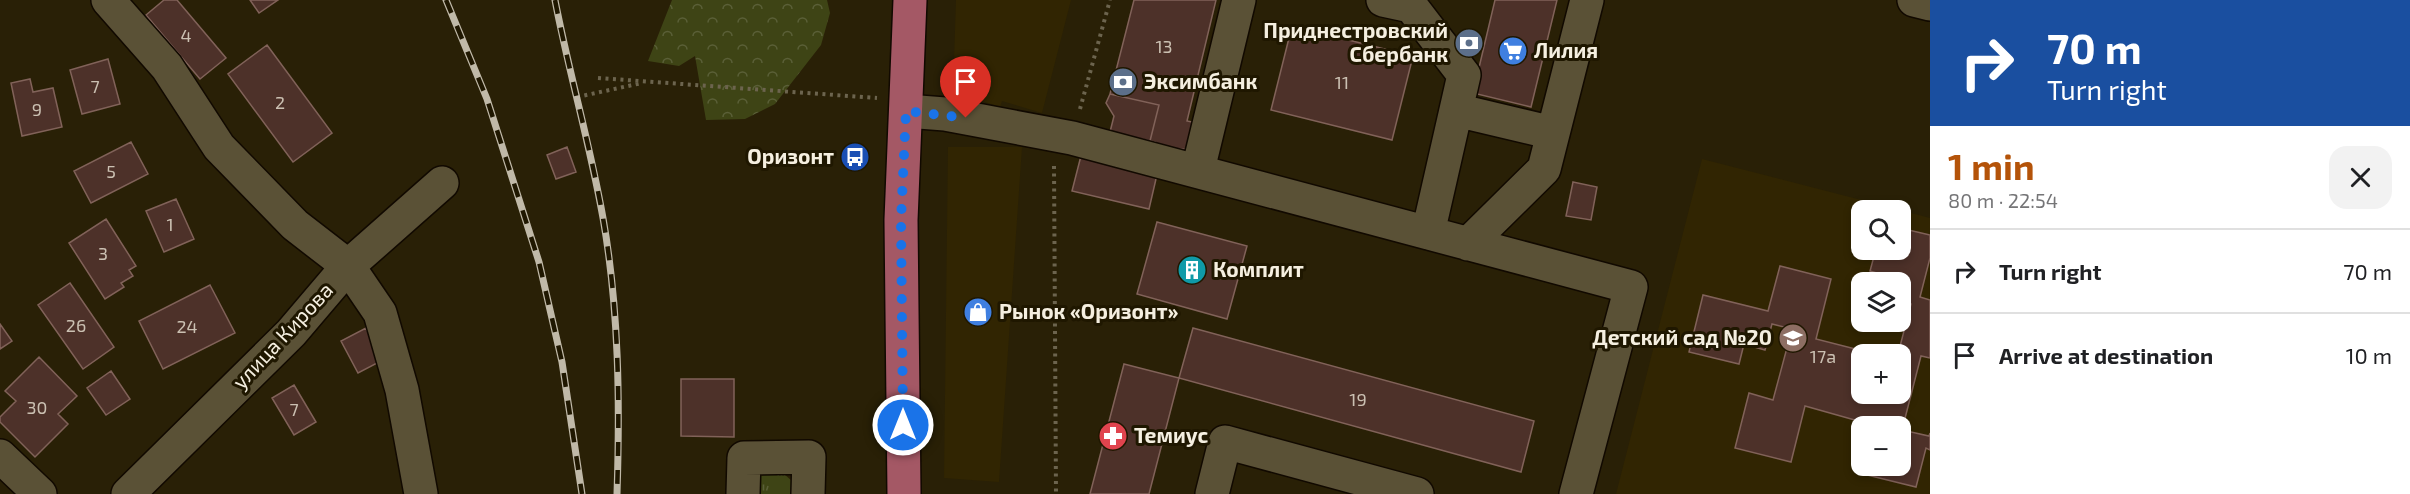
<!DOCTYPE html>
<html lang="en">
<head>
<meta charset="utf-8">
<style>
  body { margin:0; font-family:"Exo 2",sans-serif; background:#f2f2f2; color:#202124; height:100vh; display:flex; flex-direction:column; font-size:22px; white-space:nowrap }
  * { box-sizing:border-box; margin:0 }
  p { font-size:20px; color:#757577 }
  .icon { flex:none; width:33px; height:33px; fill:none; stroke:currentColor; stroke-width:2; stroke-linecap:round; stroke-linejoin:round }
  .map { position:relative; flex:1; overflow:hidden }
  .panel { display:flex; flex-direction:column; background:#fff; width:480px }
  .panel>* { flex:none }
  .guide { background:#1a4fa0; color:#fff; overflow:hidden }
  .controls { position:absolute; left:1851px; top:200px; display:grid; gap:12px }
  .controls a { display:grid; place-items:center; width:60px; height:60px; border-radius:12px; background:#fff; box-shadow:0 3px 9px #0003; font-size:30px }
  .pin { position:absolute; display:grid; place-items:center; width:51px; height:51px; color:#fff; margin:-62px -26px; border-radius:50% 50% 50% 0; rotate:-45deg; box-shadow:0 0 6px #0007 }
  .pin .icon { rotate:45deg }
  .me { position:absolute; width:66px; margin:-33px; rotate:0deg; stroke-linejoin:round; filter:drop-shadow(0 0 4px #0008) }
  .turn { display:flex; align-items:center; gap:21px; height:126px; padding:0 18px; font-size:27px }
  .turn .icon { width:78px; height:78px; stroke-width:2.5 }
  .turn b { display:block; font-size:42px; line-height:51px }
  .round { display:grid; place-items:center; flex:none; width:63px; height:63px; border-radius:18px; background:#f2f2f2 }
  .summary { display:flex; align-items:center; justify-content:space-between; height:102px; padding:0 18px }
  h1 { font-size:36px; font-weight:700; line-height:45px; color:#b45309 }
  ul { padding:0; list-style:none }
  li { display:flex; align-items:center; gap:18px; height:84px; padding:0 18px; border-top:2px solid #e0e0e0 }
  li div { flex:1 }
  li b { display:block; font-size:22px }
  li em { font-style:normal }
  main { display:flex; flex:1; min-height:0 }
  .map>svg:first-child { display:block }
</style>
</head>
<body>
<main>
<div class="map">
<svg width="1930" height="494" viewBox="0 0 1930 494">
  <defs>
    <pattern id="grass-tufts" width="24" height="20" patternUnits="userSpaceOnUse" patternTransform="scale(1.5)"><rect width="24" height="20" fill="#3e4415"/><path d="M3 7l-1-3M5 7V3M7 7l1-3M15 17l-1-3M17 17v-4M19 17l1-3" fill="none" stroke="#5a5f37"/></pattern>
    <pattern id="forest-crowns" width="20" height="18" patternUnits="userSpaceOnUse" patternTransform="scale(1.5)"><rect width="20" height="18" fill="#3e4415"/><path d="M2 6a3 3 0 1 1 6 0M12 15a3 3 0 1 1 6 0" fill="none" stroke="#5a5f37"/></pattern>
  </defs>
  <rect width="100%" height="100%" fill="#292006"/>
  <!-- built -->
  <path fill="#312502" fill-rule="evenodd" d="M956 0H1071L1042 113 1002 101 1000 107 953 91Z
    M948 147H1022L999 482 944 478Z
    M1702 159 1900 210H1862V249H1900V210L1930 218V494H1616ZM1862 282H1900V321H1862ZM1862 354H1900V393H1862ZM1862 426H1900V465H1862Z"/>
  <!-- grass -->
  <path fill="url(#grass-tufts)" d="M763 474H784L792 481V494H756V481Z"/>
  <!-- forest -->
  <path fill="url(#forest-crowns)" d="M672 0H827L830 13 821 45 775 104 745 119 706 120 695 56 679 66 648 61Z"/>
  <!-- building -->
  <path fill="#4d3129" stroke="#816259" stroke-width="1.5" d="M164 0H177L226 58 200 79 146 15Z
    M250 0H278L259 13Z
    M1134 0H1216L1187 121 1202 124 1190 149 1154 150 1155 142 1150 141 1159 105 1110 94Z
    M1495 0H1557L1531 107 1473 93Z
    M1292 26 1413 56 1392 140 1271 110Z
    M267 45 332 133 293 162 228 74Z
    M108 59 120 104 82 114 70 70Z
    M30 79 33 92 53 88 62 127 22 136 11 83Z
    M1110 94 1159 105 1150 141 1110 132 1114 116 1106 103Z
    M131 142 148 174 91 203 74 171Z
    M567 147 576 172 556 179 547 155Z
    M1083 148 1159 166 1149 209 1072 191Z
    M1573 182 1597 187 1591 220 1566 216Z
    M176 199 194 239 164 252 146 211Z
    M106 219 136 266 129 270 133 276 121 283 124 287 105 299 69 243Z
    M1157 222 1247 246 1227 319 1137 294Z
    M1900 228 1930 235V258L1920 297 1930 300V358L1921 356 1902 430 1929 436 1930 433V450L1926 448 1916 487 1863 474 1866 465H1900V426H1876L1805 406 1791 462 1735 448 1749 393 1773 400 1792 329 1772 324 1765 350 1744 344 1739 364 1689 352 1703 295 1768 311 1780 266 1831 279 1816 339 1875 354H1862V393H1900V354H1898L1911 304 1900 301V282H1888L1890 277 1870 271 1876 249H1900Z
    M70 283 114 347 83 369 38 305Z
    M210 285 235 333 163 369 139 321Z
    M0 324 12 341 0 349Z
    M366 328 383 360 358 373 341 341Z
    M1193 328 1534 421 1521 472 1179 378Z
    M39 357 77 396 58 414 68 424 35 457 0 422V417L16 401 5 391Z
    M1124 364 1179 378 1149 494H1090Z
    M111 371 130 399 106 415 87 388Z
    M681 379H734V437L681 436Z
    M294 385 316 422 294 435 272 398Z"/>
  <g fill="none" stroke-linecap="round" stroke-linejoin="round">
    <!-- minor casing -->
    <g stroke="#110900" stroke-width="36">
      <path id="minor" d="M108 0 167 67 219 147 295 225 348 266 380 313 402 390 421 494
        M1383 0 1411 6 1464 75 1428 233
        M1914 0 1930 4
        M1456 110 1553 133
        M906 111 945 114 1072 138 1631 287 1576 494
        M1198 170 1239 0
        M1468 244 1544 169 1587 0
        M0 456 40 494
        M128 494 291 333 348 266 442 183
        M743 494 744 458 809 457 808 494
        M1212 494 1225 442 1417 494"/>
    </g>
    <!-- major casing -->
    <g stroke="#110900" stroke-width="36">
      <path id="major" d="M904 494 901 220 910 0"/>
    </g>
    <!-- path -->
    <path stroke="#6c644e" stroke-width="4" stroke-dasharray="3 4.5" stroke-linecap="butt" d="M598 78 877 98
      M577 97 642 83
      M1080 109 1110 0
      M1054 166 1056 494"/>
    <!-- minor -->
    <use href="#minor" stroke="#5a5136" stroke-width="33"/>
    <!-- major -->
    <use href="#major" stroke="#a45865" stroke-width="33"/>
    <!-- rail casing -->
    <g stroke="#c0b9a8" stroke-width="7">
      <path id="rail" d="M446 0 487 99 539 262 562 362 582 494
        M555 0C569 73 590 144 603 218 619 309 620 402 617 494"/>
    </g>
    <!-- rail -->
    <use href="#rail" stroke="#1f1700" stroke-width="4.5" stroke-dasharray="14" stroke-linecap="butt"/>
  </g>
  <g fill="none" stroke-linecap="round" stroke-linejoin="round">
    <!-- route -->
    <path stroke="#1a73e8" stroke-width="10" stroke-dasharray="0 18" d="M903 425 901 220 906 111 966 118"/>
  </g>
  <!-- icons -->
  <defs>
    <g id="bank-disc" transform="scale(1.5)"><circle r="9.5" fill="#5c6f8a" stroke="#1f1700"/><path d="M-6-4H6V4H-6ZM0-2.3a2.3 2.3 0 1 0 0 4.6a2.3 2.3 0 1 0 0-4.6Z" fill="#fff"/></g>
    <g id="supermarket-disc" transform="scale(1.5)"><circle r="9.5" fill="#3f7fe0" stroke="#1f1700"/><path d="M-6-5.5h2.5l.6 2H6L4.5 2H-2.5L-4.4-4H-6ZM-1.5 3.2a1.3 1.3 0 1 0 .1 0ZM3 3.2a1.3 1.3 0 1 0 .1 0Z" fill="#fff"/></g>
    <g id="bus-disc" transform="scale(1.5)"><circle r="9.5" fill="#1a4fb4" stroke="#1f1700"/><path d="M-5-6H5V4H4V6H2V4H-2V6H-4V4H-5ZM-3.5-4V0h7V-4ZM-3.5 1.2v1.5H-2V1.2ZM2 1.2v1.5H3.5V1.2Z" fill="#fff"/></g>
    <g id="building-disc" transform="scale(1.5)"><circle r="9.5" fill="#0f9aa8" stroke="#1f1700"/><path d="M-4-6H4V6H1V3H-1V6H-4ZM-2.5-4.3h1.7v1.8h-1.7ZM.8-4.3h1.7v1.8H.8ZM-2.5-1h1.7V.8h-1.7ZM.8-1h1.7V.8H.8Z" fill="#fff"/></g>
    <g id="shop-disc" transform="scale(1.5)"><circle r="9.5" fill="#3f7fe0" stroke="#1f1700"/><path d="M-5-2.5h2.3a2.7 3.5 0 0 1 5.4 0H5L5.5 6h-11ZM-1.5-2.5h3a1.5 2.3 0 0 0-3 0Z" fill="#fff"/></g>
    <g id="school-disc" transform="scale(1.5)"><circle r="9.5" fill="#8d6e63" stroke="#1f1700"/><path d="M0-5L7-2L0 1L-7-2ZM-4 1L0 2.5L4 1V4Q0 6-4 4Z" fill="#fff"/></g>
    <g id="pharmacy-disc" transform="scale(1.5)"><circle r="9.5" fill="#e0444e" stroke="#1f1700"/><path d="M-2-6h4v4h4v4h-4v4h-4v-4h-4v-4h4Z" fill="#fff"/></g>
  </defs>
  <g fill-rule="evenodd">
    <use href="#bank-disc" x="1469" y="43"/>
    <use href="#supermarket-disc" x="1513" y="51"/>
    <use href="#bank-disc" x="1123" y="82"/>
    <use href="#bus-disc" x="855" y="157"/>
    <use href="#building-disc" x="1192" y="270"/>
    <use href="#shop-disc" x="978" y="312"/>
    <use href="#school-disc" x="1793" y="338"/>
    <use href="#pharmacy-disc" x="1113" y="436"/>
  </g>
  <g text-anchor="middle" stroke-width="6" stroke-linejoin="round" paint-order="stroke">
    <!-- number labels -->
    <g font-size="18" fill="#cbc0b2">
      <text x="186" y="42">4</text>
      <text x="1164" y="53">13</text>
      <text x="1342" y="89">11</text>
      <text x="95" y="93">7</text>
      <text x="280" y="109">2</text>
      <text x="37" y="116">9</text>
      <text x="111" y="178">5</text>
      <text x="170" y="231">1</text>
      <text x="103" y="260">3</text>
      <text x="76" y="332">26</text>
      <text x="187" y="333">24</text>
      <text x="1823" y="363">17а</text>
      <text x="1358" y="406">19</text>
      <text x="37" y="414">30</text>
      <text x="294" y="416">7</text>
    </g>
    <!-- poi labels -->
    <g font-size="21" font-weight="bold" fill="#f5efe0" stroke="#1f1700" text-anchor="start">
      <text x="1448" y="38" text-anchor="end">Приднестровский<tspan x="1448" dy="24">Сбербанк</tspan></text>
      <text x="1534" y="58">Лилия</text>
      <text x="1144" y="89">Эксимбанк</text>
      <text x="834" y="164" text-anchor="end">Оризонт</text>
      <text x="1213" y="277">Комплит</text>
      <text x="999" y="319">Рынок «Оризонт»</text>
      <text x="1772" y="345" text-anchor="end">Детский сад №20</text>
      <text x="1134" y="443">Темиус</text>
    </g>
    <!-- street labels -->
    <g font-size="21" fill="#f5efe0" stroke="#1f1700">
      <text transform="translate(283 336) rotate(-47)" y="7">улица Кирова</text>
    </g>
  </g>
</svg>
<div class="controls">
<a><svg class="icon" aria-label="search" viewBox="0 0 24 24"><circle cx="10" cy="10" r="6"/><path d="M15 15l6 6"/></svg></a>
<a><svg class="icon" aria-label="layers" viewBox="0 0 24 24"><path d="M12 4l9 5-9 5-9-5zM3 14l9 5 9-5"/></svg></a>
<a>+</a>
<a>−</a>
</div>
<div class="pin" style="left:966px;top:118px;background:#d93025"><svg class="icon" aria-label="arrive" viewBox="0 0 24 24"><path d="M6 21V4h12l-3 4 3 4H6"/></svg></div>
<svg class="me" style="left:903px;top:425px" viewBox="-20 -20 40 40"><circle r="17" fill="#1a73e8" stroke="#fff" stroke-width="3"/><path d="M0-11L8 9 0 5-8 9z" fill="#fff"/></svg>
</div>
<section class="panel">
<div class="guide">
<div class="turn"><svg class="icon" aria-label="right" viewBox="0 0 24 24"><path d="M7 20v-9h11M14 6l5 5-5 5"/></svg><div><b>70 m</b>Turn right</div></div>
</div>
<div class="summary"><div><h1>1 min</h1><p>80 m · 22:54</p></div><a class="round"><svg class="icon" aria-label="close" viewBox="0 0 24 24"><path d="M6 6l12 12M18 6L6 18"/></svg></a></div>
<ul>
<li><svg class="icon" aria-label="right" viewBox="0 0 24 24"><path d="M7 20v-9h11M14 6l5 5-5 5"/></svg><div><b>Turn right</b></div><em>70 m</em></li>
<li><svg class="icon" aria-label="arrive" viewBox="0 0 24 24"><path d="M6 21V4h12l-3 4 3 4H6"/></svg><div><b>Arrive at destination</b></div><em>10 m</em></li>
</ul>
</section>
</main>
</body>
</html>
